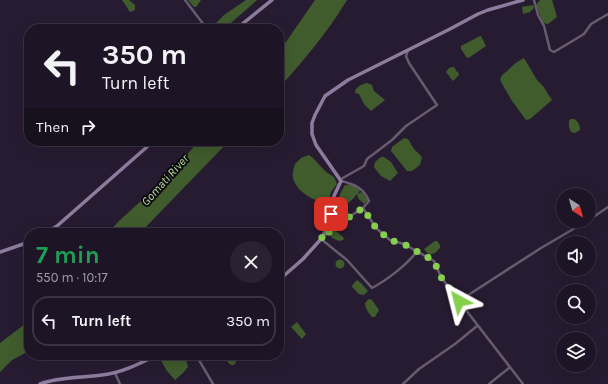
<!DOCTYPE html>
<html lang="en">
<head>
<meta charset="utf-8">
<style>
  body { margin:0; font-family:Karla,sans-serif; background:#2a2132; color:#f1f3f6; height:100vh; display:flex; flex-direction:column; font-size:15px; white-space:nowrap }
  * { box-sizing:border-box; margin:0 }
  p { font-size:13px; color:#a09ea7 }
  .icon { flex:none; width:22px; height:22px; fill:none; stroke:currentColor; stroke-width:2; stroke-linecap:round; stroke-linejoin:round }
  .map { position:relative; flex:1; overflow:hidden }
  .panel { position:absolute; left:24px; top:228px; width:260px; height:132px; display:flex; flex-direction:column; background:#1d1425; border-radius:16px; box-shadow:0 4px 16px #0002,0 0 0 1px #3b3342 }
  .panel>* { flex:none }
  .top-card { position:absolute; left:24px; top:24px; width:260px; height:122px; border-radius:16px; box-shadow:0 4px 16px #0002,0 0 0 1px #3b3342; background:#1d1425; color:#f1f3f6; overflow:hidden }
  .needle { width:26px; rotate:143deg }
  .tools { position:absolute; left:556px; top:188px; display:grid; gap:8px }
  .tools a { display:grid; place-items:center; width:40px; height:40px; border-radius:50%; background:#1d1425; box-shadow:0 4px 16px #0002,0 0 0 1px #3b3342; font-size:20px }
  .pin { position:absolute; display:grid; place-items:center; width:34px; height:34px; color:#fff; margin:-17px; border-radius:8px; box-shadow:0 2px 6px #0006 }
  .me { position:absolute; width:44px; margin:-22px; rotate:322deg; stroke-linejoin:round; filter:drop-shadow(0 0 3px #0008) }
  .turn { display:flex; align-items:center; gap:14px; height:84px; padding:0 12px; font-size:18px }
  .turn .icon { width:52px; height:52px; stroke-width:2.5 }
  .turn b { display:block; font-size:28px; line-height:34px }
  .then { display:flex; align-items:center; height:38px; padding:0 12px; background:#0003; gap:8px; font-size:15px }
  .round { display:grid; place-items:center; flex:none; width:42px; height:42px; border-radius:21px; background:#2a2132 }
  .head { display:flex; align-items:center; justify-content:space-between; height:68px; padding:0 12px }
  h1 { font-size:24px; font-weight:700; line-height:30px; color:#1e9e55 }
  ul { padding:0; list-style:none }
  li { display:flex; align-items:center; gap:12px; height:50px; margin:0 8px 6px; padding:0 4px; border:2px solid #3b3342; border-radius:16px }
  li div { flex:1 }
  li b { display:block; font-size:15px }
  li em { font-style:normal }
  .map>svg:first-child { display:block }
</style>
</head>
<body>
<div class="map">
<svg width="608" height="384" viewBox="0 0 608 384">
  <rect width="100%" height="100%" fill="#271b31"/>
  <!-- water -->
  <path fill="#405c2d" d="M122 0H129L135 5V10L130 12Z
    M188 0H201L196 7H194Z
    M246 0H257L224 29H210L224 15Z
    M315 0H347C328 32 304 60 279 88V52Z
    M540 0H552L557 17 548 24 543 23 536 5Z
    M533 5 534 8 530 12 523 14 522 7Z
    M480 36H481L486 46 470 57 467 58 461 49V46Z
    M524 58 537 80 543 86 552 100 530 119 526 120 512 101 500 80 502 75C510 69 515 62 524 58Z
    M453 67 455 68 456 71 458 72 459 75 453 81 446 72 449 68Z
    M367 83 372 85 374 91 385 100 371 111 364 104 359 94 355 93C355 87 362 84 367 83Z
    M571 119H574C578 121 580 125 580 130L575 133 571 132 569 127V121Z
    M404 138 408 139 414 149 422 157 420 165 412 171H407L391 151 392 147Z
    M199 141H229L140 233H108L119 221 166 178Z
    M309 155 313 158 326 172 334 177 337 184 331 192 328 203 326 204C313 200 295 191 293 177 292 173 294 168 295 164L301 158Z
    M381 157H384L391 162 398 173 390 181 381 176 374 167 375 162Z
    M352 184 360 190 358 194 362 192 368 200 364 204 358 198 357 194C353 199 349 204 342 205L338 201 340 194 345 185Z
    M333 230H335L344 238 343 240 339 241 332 238 330 234Z
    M435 241H437L440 245V248L435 253 429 255 424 249Z
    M335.5 264a4.5 4.5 0 1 1 9 0a4.5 4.5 0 1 1-9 0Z
    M357 280 361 283 368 291 364 295 359 294 352 287 353 284Z
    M369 299 372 300 379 310 375 317H372C369 313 365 309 365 303Z
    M29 321V351L12 360 0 372V343Z
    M297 322 306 334 302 339 291 327Z
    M168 355H182L186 360 188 367 183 373 175 380 167 371 160 359 163 356Z
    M228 355 233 356 236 359V362L234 365C230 366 227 362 226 358Z"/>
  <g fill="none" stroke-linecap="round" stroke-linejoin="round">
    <!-- street -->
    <path stroke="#675b70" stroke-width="2.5" d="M185 0 207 29
      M534 0 538 15 544 26 550 50 554 52 584 34 591 24 608 14
      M341 179 364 166 367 159 392 140 406 126 437 105 409 63 406 56 408 50
      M341 181C354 184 364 188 369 201L363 208
      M589 220 608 207
      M417 251C408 264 387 280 372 288L347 260 321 239 335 226 363 208 376 228 390 240 404 244 434 261 441 277 459 301
      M196 355 213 384
      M115 373 120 384
      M403 384 419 369 455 344 477 326
      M489 384 509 368
      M523 384 459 301 541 248 587 221"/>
    <!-- secondary -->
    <path stroke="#8e7c9e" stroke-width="3.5" d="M236 29 272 0
      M46 233 57 226 148 146 152 141
      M0 252 29 242
      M279 280 303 259 321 239 326 230 331 214 334 196 341 181 316 145 312 134V123L315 115 325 96 348 80 450 29 478 14 488 10 523 0
      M40 384C59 377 81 378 102 375 121 373 139 364 157 355"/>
  </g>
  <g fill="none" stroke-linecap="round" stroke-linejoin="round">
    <!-- route -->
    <path stroke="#85cf4d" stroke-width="7" stroke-dasharray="0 12.6" d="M331 214 326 230 321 239 336 226 363 208 376 228 390 240 404 244 434 261 441 277 459 301"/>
  </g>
  <g text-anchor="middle" stroke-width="4" stroke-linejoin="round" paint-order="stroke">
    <!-- water labels -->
    <g font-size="12" font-style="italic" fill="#b3e197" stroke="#0d0811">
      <text transform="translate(165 180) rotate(-48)" y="4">Gomati River</text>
    </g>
  </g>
</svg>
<div class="tools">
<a><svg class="needle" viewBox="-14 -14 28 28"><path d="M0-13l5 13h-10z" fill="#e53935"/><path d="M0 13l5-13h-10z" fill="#a09ea7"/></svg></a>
<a><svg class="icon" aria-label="sound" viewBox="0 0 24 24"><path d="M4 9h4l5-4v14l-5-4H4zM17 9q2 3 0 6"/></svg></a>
<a><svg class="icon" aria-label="search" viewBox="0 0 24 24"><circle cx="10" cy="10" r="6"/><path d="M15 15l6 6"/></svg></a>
<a><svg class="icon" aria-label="layers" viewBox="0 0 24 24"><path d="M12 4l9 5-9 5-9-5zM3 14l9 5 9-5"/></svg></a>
</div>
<div class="pin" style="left:331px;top:214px;background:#d93025"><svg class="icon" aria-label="arrive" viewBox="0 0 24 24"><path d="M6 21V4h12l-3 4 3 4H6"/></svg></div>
<svg class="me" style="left:459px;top:301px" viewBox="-20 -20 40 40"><path d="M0-17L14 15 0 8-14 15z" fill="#85cf4d" stroke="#fff" stroke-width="4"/></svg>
<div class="top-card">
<div class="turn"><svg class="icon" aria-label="left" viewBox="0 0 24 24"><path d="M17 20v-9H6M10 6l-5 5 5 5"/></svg><div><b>350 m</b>Turn left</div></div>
<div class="then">Then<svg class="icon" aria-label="right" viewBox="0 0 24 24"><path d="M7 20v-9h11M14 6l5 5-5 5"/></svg></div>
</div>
<section class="panel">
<div class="head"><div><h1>7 min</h1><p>550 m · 10:17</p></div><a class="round"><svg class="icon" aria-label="close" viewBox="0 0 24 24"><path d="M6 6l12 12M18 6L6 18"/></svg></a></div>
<ul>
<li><svg class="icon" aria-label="left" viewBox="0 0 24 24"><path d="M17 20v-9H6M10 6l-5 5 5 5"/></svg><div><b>Turn left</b></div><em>350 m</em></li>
</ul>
</section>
</div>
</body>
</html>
